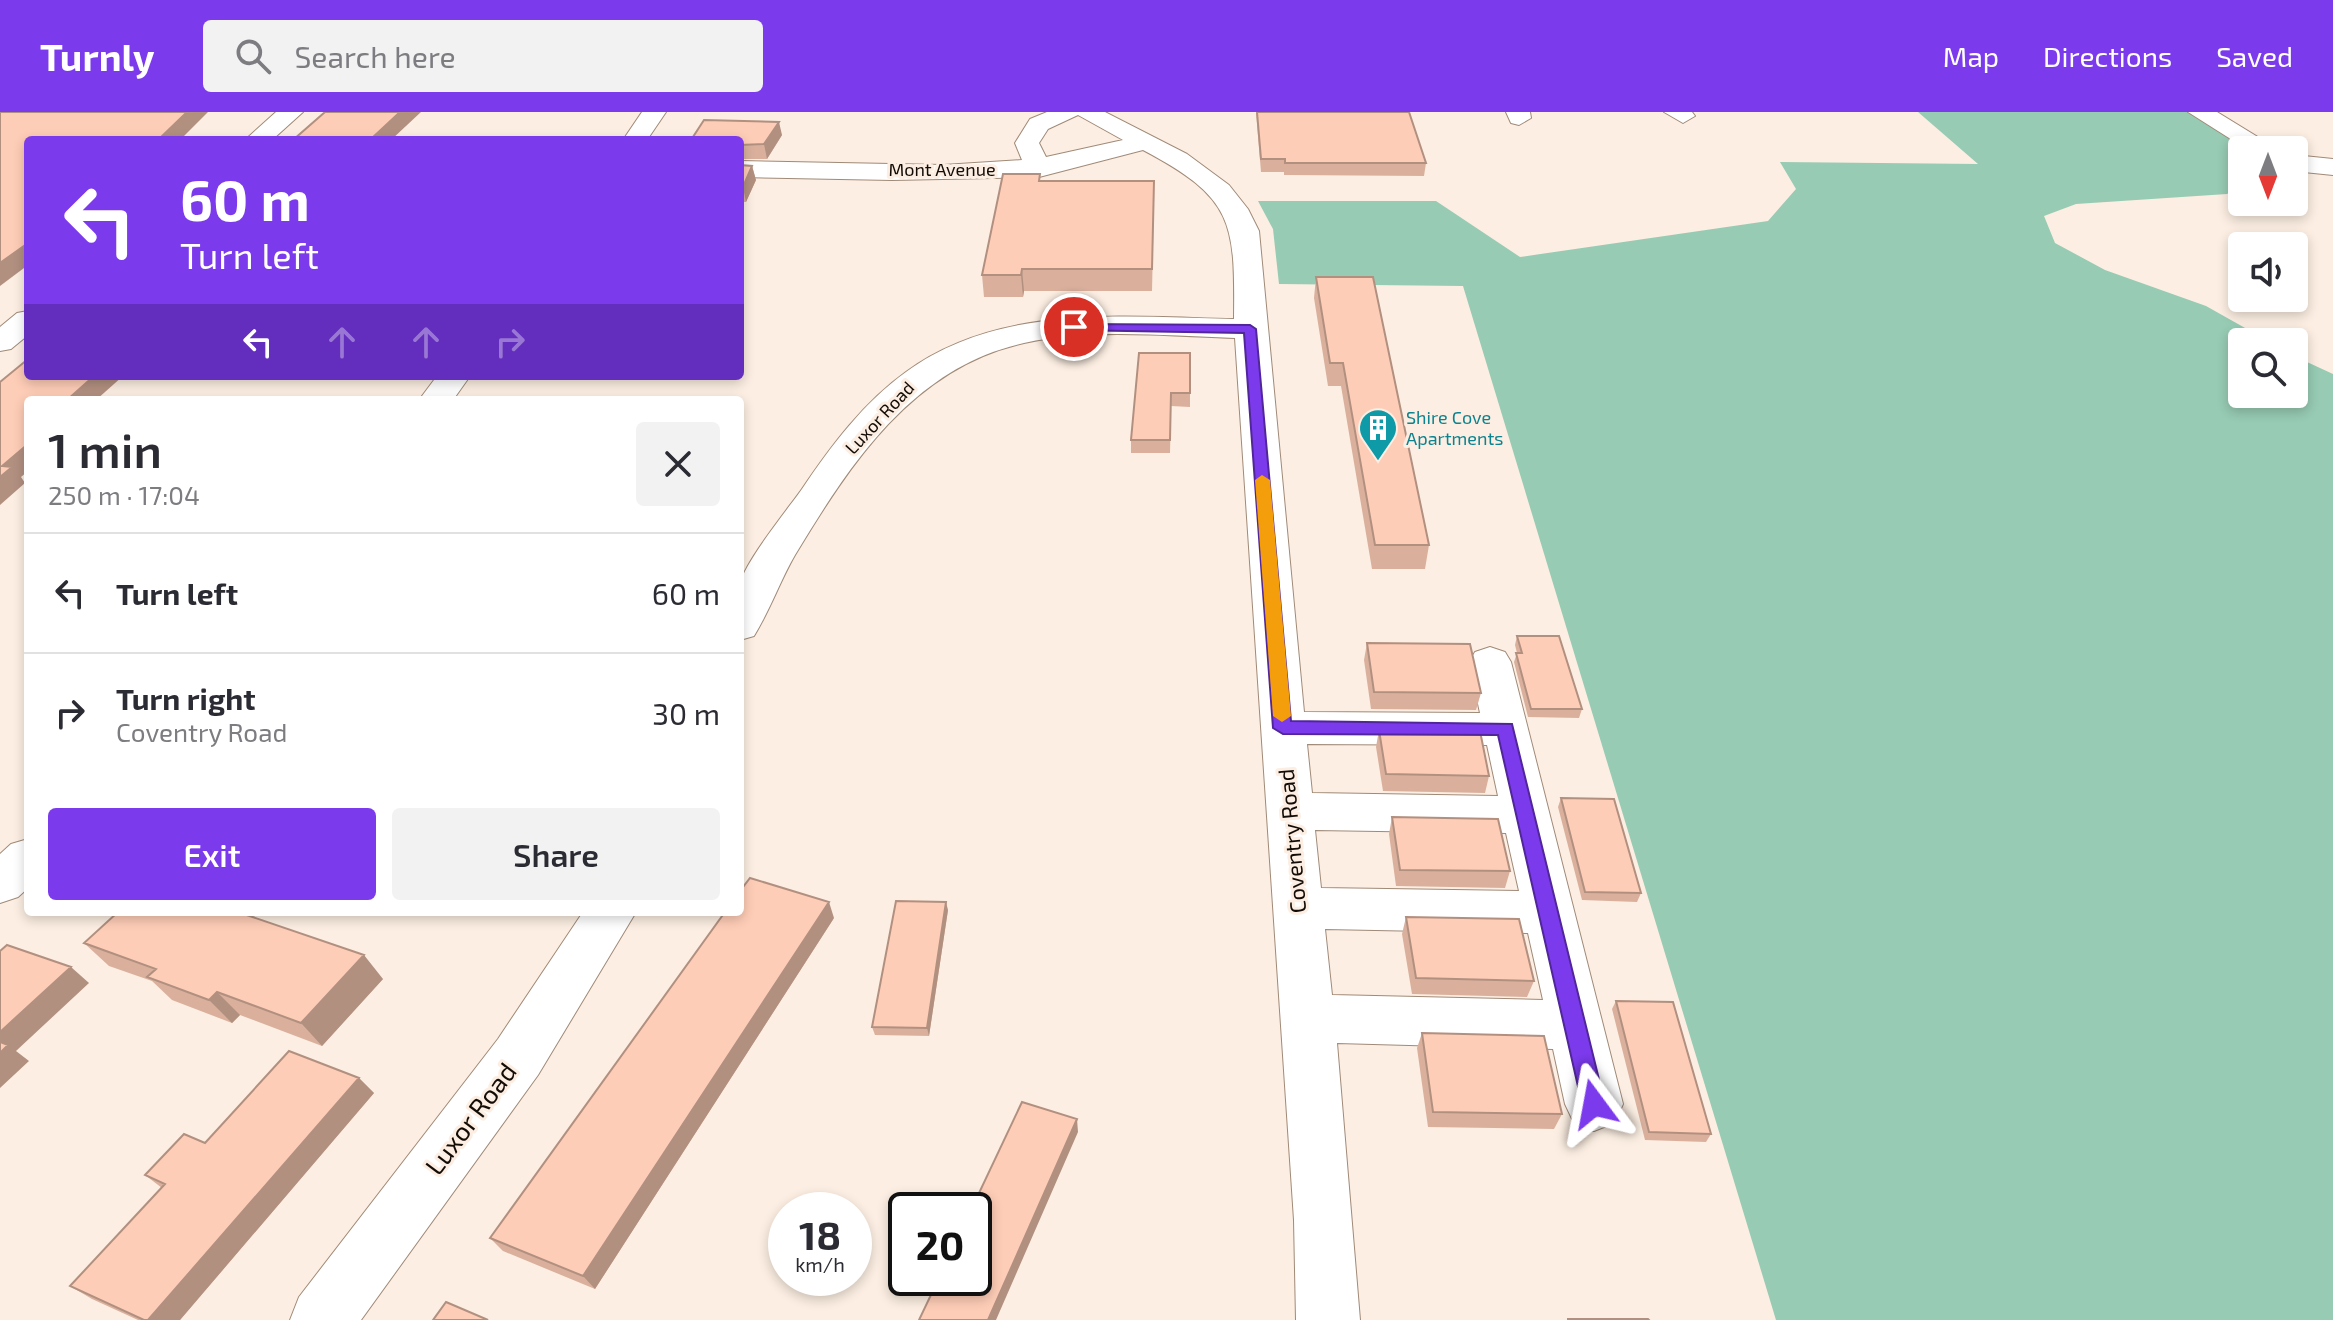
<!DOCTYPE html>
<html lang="en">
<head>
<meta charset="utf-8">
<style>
  body { margin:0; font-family:"Exo 2",sans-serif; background:#f2f2f3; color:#2b2b33; height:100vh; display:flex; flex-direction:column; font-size:30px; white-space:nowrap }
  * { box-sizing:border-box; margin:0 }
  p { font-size:26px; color:#7c7c81 }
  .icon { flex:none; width:44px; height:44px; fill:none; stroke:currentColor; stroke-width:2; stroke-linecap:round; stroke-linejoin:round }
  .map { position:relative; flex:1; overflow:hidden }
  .sheet { position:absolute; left:24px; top:284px; width:720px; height:520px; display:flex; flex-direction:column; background:#fff; border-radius:8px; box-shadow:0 4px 12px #0003 }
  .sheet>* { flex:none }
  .hud { position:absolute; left:24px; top:24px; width:720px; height:244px; border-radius:8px; box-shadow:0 4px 12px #0003; background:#7c3aed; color:#fff; overflow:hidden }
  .needle { width:52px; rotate:180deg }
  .buttons { position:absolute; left:2228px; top:24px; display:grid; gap:16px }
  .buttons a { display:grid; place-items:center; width:80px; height:80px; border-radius:8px; background:#fff; box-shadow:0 4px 12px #0003; font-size:40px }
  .speed { position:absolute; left:768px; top:1080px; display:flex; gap:16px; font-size:40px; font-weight:700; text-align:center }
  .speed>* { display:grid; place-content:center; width:104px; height:104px; border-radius:50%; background:#fff; box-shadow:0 4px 12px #0003; line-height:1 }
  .speed small { font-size:20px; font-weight:400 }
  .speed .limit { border:4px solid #111; border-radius:12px; background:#fff; color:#111 }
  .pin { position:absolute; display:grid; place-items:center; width:68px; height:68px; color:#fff; margin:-34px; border:4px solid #fff; border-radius:50%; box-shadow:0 2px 8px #0007 }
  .me { position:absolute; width:88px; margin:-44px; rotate:347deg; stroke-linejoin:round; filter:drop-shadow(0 0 6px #0008) }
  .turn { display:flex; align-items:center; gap:28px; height:168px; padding:0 24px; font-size:36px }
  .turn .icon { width:104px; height:104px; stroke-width:2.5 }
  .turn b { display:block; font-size:56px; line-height:68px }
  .lanes { display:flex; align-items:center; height:76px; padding:0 24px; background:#0003; justify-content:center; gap:40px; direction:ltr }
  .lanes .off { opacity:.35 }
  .round { display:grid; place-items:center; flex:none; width:84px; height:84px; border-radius:8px; background:#f2f2f3 }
  .headline { display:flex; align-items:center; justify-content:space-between; height:136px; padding:0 24px }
  h1 { font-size:48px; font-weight:600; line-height:60px }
  .primary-button { display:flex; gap:16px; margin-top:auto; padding:16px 24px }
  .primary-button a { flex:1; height:92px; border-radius:8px; background:#7c3aed; color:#fff; font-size:32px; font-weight:600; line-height:92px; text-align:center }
  .primary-button a+a { background:#f2f2f3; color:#2b2b33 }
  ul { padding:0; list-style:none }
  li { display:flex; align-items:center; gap:24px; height:120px; padding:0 24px; border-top:2px solid #e1e1e2 }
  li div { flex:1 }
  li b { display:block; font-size:30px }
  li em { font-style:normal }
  header { display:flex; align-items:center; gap:48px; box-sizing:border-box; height:112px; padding:0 40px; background:#7c3aed; color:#fff }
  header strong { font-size:38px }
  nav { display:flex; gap:44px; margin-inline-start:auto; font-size:28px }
  .search { width:560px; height:72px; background:#f2f2f3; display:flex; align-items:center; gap:20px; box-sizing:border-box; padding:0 28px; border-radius:8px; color:#7c7c81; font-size:30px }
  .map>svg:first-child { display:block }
</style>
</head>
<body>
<header>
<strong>Turnly</strong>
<div class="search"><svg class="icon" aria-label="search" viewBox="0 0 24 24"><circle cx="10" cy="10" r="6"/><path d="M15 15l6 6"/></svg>Search here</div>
<nav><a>Map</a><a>Directions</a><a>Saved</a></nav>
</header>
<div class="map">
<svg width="2333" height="1208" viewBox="0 0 2333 1208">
  <rect width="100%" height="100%" fill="#fceee2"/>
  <!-- forest -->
  <path fill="#97cbb3" d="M1918 0H2200L2266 38H2242V74L2227 82 2076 92 2044 104 2055 131 2105 158 2206 194 2270 230H2242V282H2294V244L2333 262V1208H1776L1463 174 1279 172 1273 117 1258 89H1436L1520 145 1768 109 1796 77 1780 50 1978 52Z"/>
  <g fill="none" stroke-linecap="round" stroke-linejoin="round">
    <!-- minor casing -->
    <g stroke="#a08a78" stroke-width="2">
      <path id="minor" d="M276 0H303L272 28H245Z
        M642 0H666L647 28H623Z
        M1047 0H1105L1187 42 1229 73 1248 97 1259 119 1304 600 1480 601 1469 550 1475 540 1490 535 1505 540 1511 550 1623 992 1614 1011 1594 1019 1574 1011 1565 992 1553 937 1337 931 1360 1208H1296L1294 1108 1235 226C1165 224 1092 216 1024 231 913 255 850 352 795 443 780 469 770 498 754 524L740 528C740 510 737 490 740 473 743 452 788 397 802 377 831 334 864 290 906 260 1000 191 1125 205 1234 207 1235 110 1234 86 1143 38L1039 65 892 68 740 65V49L943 53 1022 48 1015 31 1030 7ZM1078 3 1123 28 1046 45 1039 31 1048 17ZM1307 632 1487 633 1498 684 1312 681ZM1315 718 1506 721 1519 779 1321 776ZM1325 817 1528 821 1543 888 1332 883Z
        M1506 0H1530L1531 6 1519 13 1511 11Z
        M1664 0H1692L1695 4 1683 11Z
        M2188 0H2217L2279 38H2248Z
        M2294 43 2333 47V63L2294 59Z
        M28 199V223L11 237 0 239V215L17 201Z
        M437 264H470L453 288H419Z
        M28 727V776L18 785 0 791V742L11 732Z
        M583 800H636L538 963 361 1208H290L299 1185 498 927Z"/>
    </g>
    <!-- minor -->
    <use href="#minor" fill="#fff" fill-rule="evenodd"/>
  </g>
  <!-- wall -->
  <path fill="#dab09d" d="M1256 0 1426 51 1424 64 1284 63V60H1261Z
    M782 23 767 47H740V28Z
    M740 53 752 54 756 68 746 90H740Z
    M1040 69 1154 90 1152 179H1024L1023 185H984L982 163Z
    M1316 165 1429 433 1425 457H1372L1341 274H1328L1314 186Z
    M1190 241V295L1171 294 1170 341H1131V328Z
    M1517 524 1582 597 1579 606 1528 605 1514 550 1517 541 1515 533Z
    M1367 531 1481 581 1476 598 1371 597 1364 548Z
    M1379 618 1489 664 1485 681 1383 679 1376 635Z
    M1561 686 1641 781 1637 790 1582 788 1558 695Z
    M1392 705 1510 759 1505 776 1396 774 1389 722Z
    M948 798 929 924 875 923 872 915Z
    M1406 805 1534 869 1527 885 1412 882 1402 822Z
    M834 806 595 1177 503 1139 490 1126Z
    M84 831 383 867 322 934 240 903 232 911 172 888 152 869 109 854Z
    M1616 889 1711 1022 1706 1030 1645 1028 1612 897Z
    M1422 921 1562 1002 1554 1017 1428 1015 1417 936Z
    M359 966 374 981 180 1208H138L92 1187 70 1174 162 1076 145 1063 205 1031Z"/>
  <!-- shaded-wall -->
  <path fill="#b29080" d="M187 0H208L180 28H158Z
    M400 0H421L391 28H372L371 27Z
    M779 10 782 23 767 47 764 32Z
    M752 54 756 68 746 90 743 75Z
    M28 131V153L0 174V151Z
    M1022 157 1024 179 1023 185 1021 163Z
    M94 264H123L96 288H67Z
    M28 332V359L21 365 25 371 0 393V365L2 354Z
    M829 790 834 806 595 1177 583 1164Z
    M946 790 948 798 929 924 927 916Z
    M364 843 383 867 322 934 301 911Z
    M71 855 89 871 16 939 29 949 0 976V920Z
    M217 880 240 903 232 911 209 888Z
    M359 966 374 981 180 1208H148Z
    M1077 1007 1078 1020 996 1208H988Z"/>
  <!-- building -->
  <path fill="#fecdb7" stroke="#b29080" stroke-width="2" d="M0 0H187L158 28H28V131L0 151Z
    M325 0H400L371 27 293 28Z
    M1257 0H1409L1426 51H1285V47H1261Z
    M704 8 779 10 764 32 740 33V28H691Z
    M740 53 752 54 743 75H740Z
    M1003 62H1040L1039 69H1154L1152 157H1022L1021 163H982Z
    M1316 165H1373L1429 433H1375L1343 251H1330Z
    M1139 241H1190V281H1171L1170 328H1131Z
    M28 247V264H94L67 288H28V332L2 354 12 355 0 365V270Z
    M1517 524H1559L1582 597H1531L1516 541H1522Z
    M1367 531 1470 532 1481 581 1374 580Z
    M1379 618 1480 619 1489 664 1386 662Z
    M1561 686 1614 687 1641 781 1585 780Z
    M1392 705 1498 707 1510 759 1400 758Z
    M750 766 829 790 583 1164 490 1126 725 800H740V779Z
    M896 789 946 790 927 916 872 915Z
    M118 800H238L364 843 301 911 217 880 209 888 147 865 156 857 84 831Z
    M1406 805 1519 807 1534 869 1416 866Z
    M7 833 71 855 0 920V839Z
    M1616 889 1673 890 1711 1022 1649 1020Z
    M1422 921 1544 924 1562 1002 1433 1000Z
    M0 930 8 933 0 941Z
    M289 939 359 966 148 1208H144L70 1174 165 1072 145 1063 184 1022 205 1031Z
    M1022 990 1077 1007 988 1208H919L939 1166H974V1098H971Z
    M446 1190 488 1208H433Z
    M1568 1207H1648L1649 1208H1568Z"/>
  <!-- route -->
  <path fill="#7c3aed" stroke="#51269a" stroke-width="2" d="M1074 212 1250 213 1256 217 1291 609 1512 612 1605 992 1602 999 1594 1003 1585 999 1582 992 1498 623 1283 622 1273 616 1244 221 1069 218V213Z"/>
  <!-- slow -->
  <path fill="#f59e0b" d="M1262 363 1270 368 1291 604 1282 610 1273 604 1255 368Z"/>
  <!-- icons -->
  <defs>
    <g id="building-pin" transform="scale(2)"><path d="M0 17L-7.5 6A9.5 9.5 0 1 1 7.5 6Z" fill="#0f9aa8" stroke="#fceee2"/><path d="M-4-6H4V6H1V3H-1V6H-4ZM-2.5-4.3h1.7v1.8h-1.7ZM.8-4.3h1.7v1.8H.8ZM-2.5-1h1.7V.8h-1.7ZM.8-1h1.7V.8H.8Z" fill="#fff"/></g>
  </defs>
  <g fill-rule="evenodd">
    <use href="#building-pin" x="1378" y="316"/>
  </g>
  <g text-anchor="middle" stroke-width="6" stroke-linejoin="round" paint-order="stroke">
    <!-- far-street labels -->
    <g font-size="18" fill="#130c06" stroke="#fceee2">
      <text x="942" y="64">Mont Avenue</text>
      <text transform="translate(880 306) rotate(-47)" y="6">Luxor Road</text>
    </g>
    <!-- far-culture labels -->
    <g font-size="18" fill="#0d838f" stroke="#fceee2" text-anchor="start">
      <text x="1406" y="312">Shire Cove<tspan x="1406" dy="21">Apartments</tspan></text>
    </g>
    <!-- street labels -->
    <g font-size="22" fill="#130c06" stroke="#fceee2">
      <text transform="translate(1292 729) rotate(-95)" y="8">Coventry Road</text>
    </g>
    <!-- near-street labels -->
    <g font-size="26" fill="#130c06" stroke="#fceee2">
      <text transform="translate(471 1007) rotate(-53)" y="9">Luxor Road</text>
    </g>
  </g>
</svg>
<div class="buttons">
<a><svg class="needle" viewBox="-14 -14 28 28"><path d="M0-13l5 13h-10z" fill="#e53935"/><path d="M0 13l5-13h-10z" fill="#7c7c81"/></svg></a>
<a><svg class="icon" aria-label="sound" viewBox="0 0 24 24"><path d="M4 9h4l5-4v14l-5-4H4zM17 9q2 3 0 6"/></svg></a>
<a><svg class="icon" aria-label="search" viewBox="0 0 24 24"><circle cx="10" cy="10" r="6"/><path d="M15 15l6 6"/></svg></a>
</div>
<div class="speed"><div>18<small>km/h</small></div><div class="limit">20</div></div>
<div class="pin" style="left:1074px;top:215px;background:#d93025"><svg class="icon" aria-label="arrive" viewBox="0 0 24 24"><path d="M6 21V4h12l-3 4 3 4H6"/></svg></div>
<svg class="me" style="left:1594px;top:992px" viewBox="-20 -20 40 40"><path d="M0-17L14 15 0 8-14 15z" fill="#7c3aed" stroke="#fff" stroke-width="4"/></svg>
<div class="hud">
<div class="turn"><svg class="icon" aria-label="left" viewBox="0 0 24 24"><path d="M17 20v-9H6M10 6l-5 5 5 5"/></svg><div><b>60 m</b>Turn left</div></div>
<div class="lanes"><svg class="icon" aria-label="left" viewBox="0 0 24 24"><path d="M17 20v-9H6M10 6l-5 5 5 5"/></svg><svg class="icon off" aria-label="ahead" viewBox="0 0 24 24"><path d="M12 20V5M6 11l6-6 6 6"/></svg><svg class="icon off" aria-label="ahead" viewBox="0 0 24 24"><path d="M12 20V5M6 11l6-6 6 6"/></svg><svg class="icon off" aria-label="right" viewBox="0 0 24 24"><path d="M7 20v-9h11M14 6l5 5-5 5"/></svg></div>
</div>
<section class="sheet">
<div class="headline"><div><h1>1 min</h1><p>250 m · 17:04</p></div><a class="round"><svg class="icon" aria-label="close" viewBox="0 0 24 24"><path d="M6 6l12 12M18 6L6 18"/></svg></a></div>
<ul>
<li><svg class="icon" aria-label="left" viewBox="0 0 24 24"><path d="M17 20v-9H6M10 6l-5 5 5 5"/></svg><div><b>Turn left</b></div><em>60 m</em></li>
<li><svg class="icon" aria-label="right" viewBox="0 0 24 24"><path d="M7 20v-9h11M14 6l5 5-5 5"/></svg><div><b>Turn right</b><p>Coventry Road</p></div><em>30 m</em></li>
</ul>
<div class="primary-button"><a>Exit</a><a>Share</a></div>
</section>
</div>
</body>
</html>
